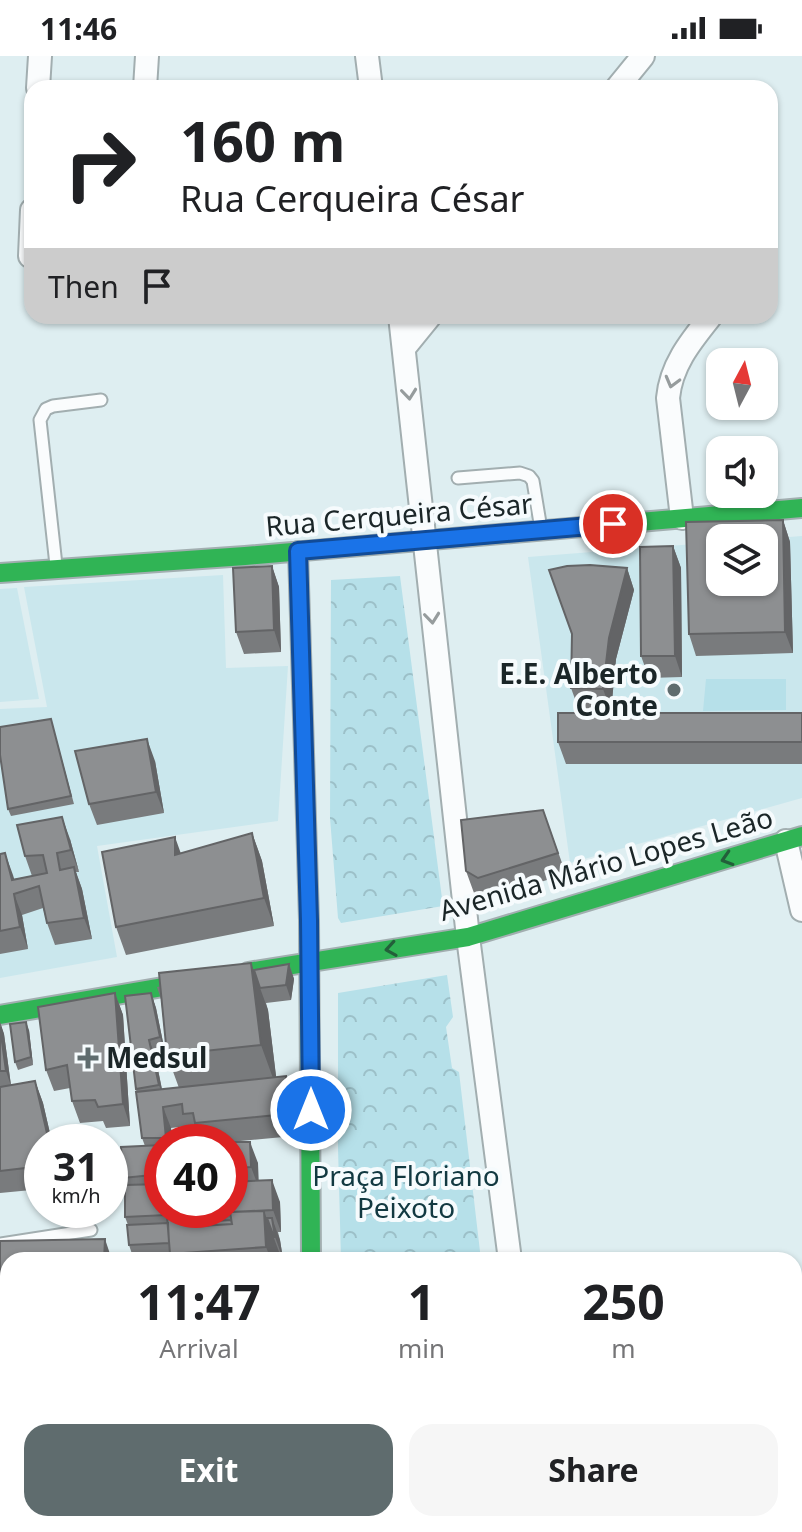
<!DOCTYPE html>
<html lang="en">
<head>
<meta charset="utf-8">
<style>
  body { margin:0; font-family:"Noto Sans",sans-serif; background:#f6f6f6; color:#202124; height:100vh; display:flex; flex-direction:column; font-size:30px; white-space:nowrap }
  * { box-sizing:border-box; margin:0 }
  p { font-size:26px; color:#757577 }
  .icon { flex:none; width:44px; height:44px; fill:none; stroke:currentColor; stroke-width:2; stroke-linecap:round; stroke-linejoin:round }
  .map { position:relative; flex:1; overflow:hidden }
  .details { position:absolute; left:0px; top:1196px; width:802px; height:280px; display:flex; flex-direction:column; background:#fff; border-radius:24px 24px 0 0; box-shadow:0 2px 6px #0004 }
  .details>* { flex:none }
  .guide { position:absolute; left:24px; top:24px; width:754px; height:244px; border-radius:24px; box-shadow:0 2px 6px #0004; background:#fff; color:#202124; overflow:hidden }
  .needle { width:52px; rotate:7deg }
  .fabs { position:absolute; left:706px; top:292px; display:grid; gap:16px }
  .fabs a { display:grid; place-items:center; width:72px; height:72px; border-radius:16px; background:#fff; box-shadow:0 2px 6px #0004; font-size:40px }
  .speed { position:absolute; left:24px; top:1068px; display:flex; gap:16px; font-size:40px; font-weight:700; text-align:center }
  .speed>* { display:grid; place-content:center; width:104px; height:104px; border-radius:50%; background:#fff; box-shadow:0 2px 6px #0004; line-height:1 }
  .speed small { font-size:20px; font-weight:400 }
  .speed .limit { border:12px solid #d22; background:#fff; color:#111 }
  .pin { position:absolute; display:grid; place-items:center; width:68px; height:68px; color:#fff; margin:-34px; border:4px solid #fff; border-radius:50%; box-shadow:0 2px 8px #0007 }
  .me { position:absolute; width:88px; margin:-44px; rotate:0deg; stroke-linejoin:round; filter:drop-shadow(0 0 6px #0008) }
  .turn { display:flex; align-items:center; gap:28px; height:168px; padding:0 24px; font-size:36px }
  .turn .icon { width:104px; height:104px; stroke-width:2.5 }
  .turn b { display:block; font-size:56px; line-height:68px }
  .then { display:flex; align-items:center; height:76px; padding:0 24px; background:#0003; gap:16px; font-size:30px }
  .eta { display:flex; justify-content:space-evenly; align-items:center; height:136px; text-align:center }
  .eta b { font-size:48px; font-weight:700; line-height:56px }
  .button { display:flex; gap:16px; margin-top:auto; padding:16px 24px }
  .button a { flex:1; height:92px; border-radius:24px; background:#5f6c6e; color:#fff; font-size:32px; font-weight:700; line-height:92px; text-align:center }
  .button a+a { background:#f6f6f6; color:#202124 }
  .status { display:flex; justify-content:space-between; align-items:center; height:56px; padding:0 40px; background:#fff; direction:ltr }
  .status svg { height:22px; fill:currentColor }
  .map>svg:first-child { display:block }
</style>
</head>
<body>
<div class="status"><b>11:46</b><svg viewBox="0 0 49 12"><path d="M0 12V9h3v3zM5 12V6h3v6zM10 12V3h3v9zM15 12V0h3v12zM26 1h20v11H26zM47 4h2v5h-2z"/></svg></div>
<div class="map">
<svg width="802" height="1476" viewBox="0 0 802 1476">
  <defs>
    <pattern id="forest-crowns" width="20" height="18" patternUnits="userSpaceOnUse" patternTransform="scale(2)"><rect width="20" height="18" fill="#b6e0e9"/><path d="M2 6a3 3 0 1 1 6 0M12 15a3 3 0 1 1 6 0" fill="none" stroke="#9cc0c8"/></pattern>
  </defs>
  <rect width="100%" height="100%" fill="#deeef1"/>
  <!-- built -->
  <path fill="#cae7ed" d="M802 480V742L570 807 528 501 720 486V526H764V483Z
    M223 519 226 612 288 610 278 765 97 790 117 901 0 922V653L47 651 24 531Z
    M17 532 39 643 0 646V533Z"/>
  <!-- forest -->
  <path fill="url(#forest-crowns)" d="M400 520 443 850 341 867 338 862 330 762 331 524Z
    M447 919 453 961 446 971 452 1012 459 1016 481 1204H341L338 1092V937Z"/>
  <!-- pitch -->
  <path fill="#b6e0e9" d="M706 623H786V654L703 655Z"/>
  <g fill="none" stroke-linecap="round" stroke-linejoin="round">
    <!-- lane casing -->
    <g stroke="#a2aeb0" stroke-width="15">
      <path id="lane" d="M458 422 520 417 529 420 533 425 541 473
        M56 509 40 364 46 353 53 350 101 344
        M0 1188 91 1174"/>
    </g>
    <!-- street casing -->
    <g stroke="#a2aeb0" stroke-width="26">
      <path id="street" d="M367 0 371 32
        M38 32 40 0
        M145 32 147 0
        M617 32 643 0
        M30 200 32 154
        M400 260 468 881 510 1204
        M404 292 430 260
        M682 462 668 342C671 309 691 285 711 260
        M786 785 802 854
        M0 1440H8
        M308 1468V1476
        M544 1468 545 1476"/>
    </g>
    <!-- fast casing -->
    <g stroke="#a2aeb0" stroke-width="22">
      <path id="fast" d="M298 495 309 864 311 1204
        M0 517 245 500 802 452
        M248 916 468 881 802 780
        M0 959 198 925"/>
    </g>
    <!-- lane -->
    <use href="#lane" stroke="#fafcfd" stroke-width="11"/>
    <!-- street -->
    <use href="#street" stroke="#fafcfd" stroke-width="22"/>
    <!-- fast -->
    <use href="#fast" stroke="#30b455" stroke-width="18"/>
  </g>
  <!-- wall -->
  <path fill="#797b7d" d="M783 464 790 486 793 597 696 600 689 578Z
    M673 490 681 512 682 621 649 622 641 600Z
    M272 510 279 531 281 596 244 598 236 576Z
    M627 512 634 534 616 603 611 655 579 654 571 632Z
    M802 657V708H566L558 686Z
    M51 663 74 748 11 760 8 753Z
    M155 705 164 757 97 769 89 748Z
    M543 754 566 818 486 843 474 837 466 815Z
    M252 777 262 805 274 870 126 899 116 871 181 798Z
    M70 783 79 816H76L82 833 92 883 55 889 47 867 43 852 22 859 28 893 0 898V798L14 823 32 820 25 800Z
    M289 908 294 923 291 944 266 947 268 954 276 1021 286 1020 294 1041V1080L230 1086H202L199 1079 190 1080 187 1070 171 1072 172 1086H162V1154H230V1086L258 1107V1125L280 1146 281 1176H278L280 1184 283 1203 134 1204 129 1189 128 1169 125 1161 126 1129 123 1122 145 1090 142 1082 136 1033 151 937 156 952 165 996 155 999 162 1033 179 1032 167 999 161 943 157 931Z
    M115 937 123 959 130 1070 106 1072 103 1065 80 1067 72 1045 70 1032 54 1035 46 1014Z
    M0 966 4 978 11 1029 35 1025 43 1047 52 1086H42V1133L0 1137V1031L6 1030H0Z
    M29 974 33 1009 18 1014 15 1006Z
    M0 1185 8 1204V1272H0Z"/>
  <!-- shaded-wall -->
  <path fill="#636466" d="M783 464 790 486 793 597 785 576Z
    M673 490 681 512 682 621 675 600Z
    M272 510 279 531 281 596 274 574Z
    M627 512 634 534 616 603 611 655 603 633 609 582Z
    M147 683 155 705 164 757 156 736Z
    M62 761 70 783 79 816 71 794Z
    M252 777 262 805 274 870 264 842Z
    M175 781 185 809 175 799Z
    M5 797 13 819 18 836 12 824Z
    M74 811 82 833 92 883 84 862Z
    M14 838 22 859 28 893 20 871Z
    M251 907 268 954 278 1036 261 989Z
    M289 908 294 923 291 944 286 929Z
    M115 937 123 959 130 1070 123 1048Z
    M151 937 156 952 165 996 160 981Z
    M0 966 4 978 11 1030 6 1015Z
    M26 966 29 974 33 1009 31 1001Z
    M149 984 155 999 164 1044 159 1029Z
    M286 1020 294 1041V1080L286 1058Z
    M35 1025 43 1047 52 1086H49Z
    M163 1051 171 1072 172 1086H167L166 1082Z
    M250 1086 258 1107 259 1132 251 1111Z
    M272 1124 280 1146 281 1176 273 1154Z
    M264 1155 282 1204H271L266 1191Z
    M272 1162 280 1184 283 1203 275 1181Z
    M105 1183 112 1204H104Z"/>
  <!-- building -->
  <path fill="#8d8f91" stroke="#636466" stroke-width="2" fill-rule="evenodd" d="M783 464 785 576 689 578 686 466ZM720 482H764V526H720Z
    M673 490 675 600H641L640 491Z
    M590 509 627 512 609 582 603 633 571 632 572 578 549 514 567 510Z
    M272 510 274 574 236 576 233 512Z
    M558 657H802V686H558Z
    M51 663 71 740 8 753 0 699V671Z
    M147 683 156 736 89 748 75 695Z
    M543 754 558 797 478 822 466 815 461 764Z
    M62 761 71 794 57 797 60 814 74 811 84 862 47 867 39 830 14 838 20 871 0 875V798L5 797 12 824 47 817 43 799 25 800 17 769Z
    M252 777 264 842 116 871 102 796 175 781V799Z
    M251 907 261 989 167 999 159 917Z
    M289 908 286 929 260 932 254 914Z
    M115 937 123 1048 98 1051 95 1044 72 1045 67 1009 46 1014 38 951Z
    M151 937 160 981 149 984 159 1029 136 1033 125 940Z
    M26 966 31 1001 15 1006 10 968Z
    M0 971 6 1015H0Z
    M286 1020V1058L195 1067 193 1057 183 1058 182 1048 163 1051 166 1082H142L136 1036Z
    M35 1025 49 1086H42V1110L0 1115V1031Z
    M230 1086H250L251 1111 230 1112Z
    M162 1089V1118L123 1122 121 1091Z
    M272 1124 273 1154 125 1161V1129L162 1128V1154H230V1126Z
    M264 1155 266 1191 170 1198 167 1160 197 1158 199 1170 232 1168 230 1156Z
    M267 1162H272L275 1181H274Z
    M231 1164 232 1168 201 1170 199 1166Z
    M168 1167 169 1187 129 1189 127 1169Z
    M105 1183 104 1204H8V1221L0 1222V1185Z
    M0 1228H8V1251H0Z"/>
  <!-- one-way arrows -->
  <defs><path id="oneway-chevron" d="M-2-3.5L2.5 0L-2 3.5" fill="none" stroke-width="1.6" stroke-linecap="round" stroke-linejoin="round" transform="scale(2)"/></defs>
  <g stroke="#969c9d">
    <use href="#oneway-chevron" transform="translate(672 326) rotate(105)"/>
    <use href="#oneway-chevron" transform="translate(409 338) rotate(84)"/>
    <use href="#oneway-chevron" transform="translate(432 562) rotate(84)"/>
  </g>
  <g stroke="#235f3a">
    <use href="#oneway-chevron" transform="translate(727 803) rotate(163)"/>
    <use href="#oneway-chevron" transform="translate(391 893) rotate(171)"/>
  </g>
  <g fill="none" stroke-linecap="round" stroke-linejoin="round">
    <!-- route casing -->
    <g stroke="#114b97" stroke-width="20">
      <path id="route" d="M311 1054 309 864 298 495 613 468"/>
    </g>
    <!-- route -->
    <use href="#route" stroke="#1a73e8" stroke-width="14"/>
  </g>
  <!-- markers -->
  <g fill="#5f6c6e" stroke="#f6fbfd" stroke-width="3">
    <circle cx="674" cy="634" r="8"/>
    <path d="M84 990h8v8h8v8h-8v8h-8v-8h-8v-8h8z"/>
  </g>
  <g text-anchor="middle" stroke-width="8" stroke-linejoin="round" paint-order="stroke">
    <!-- street labels -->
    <g font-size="28" fill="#1b2628" stroke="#f6fbfd">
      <text transform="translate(399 459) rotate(-5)" y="10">Rua Cerqueira César</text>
      <text transform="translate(606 808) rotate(-16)" y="10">Avenida Mário Lopes Leão</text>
    </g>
    <!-- poi labels -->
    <g font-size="28" font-weight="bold" fill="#1b2628" stroke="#f6fbfd" text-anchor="end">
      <text x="658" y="628">E.E. Alberto<tspan x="658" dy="32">Conte</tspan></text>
      <text x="106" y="1012" text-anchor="start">Medsul</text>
    </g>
    <!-- park labels -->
    <g font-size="28" fill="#123941" stroke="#f6fbfd">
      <text x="406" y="1130">Praça Floriano<tspan x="406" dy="32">Peixoto</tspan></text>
    </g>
  </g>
</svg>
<div class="fabs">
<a><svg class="needle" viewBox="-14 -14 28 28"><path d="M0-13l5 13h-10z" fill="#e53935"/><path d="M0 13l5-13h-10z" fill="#757577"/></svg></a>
<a><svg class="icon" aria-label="sound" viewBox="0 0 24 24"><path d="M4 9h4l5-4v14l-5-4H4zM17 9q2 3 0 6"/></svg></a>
<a><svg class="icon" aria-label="layers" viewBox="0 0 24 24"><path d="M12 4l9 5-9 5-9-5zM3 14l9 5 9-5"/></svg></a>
</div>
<div class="speed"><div>31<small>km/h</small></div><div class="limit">40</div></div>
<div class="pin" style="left:613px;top:468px;background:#d93025"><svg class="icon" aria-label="arrive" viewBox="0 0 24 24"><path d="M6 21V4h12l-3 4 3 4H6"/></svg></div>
<svg class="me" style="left:311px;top:1054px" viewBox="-20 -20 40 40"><circle r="17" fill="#1a73e8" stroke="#fff" stroke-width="3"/><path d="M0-11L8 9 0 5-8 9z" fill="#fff"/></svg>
<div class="guide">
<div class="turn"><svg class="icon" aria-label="right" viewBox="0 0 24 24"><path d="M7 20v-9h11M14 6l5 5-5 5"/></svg><div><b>160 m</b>Rua Cerqueira César</div></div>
<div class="then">Then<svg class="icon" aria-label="arrive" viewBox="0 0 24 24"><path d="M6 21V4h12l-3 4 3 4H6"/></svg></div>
</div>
<section class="details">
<div class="eta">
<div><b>11:47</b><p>Arrival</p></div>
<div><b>1</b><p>min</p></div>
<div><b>250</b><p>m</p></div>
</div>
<div class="button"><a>Exit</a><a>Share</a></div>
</section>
</div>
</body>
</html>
